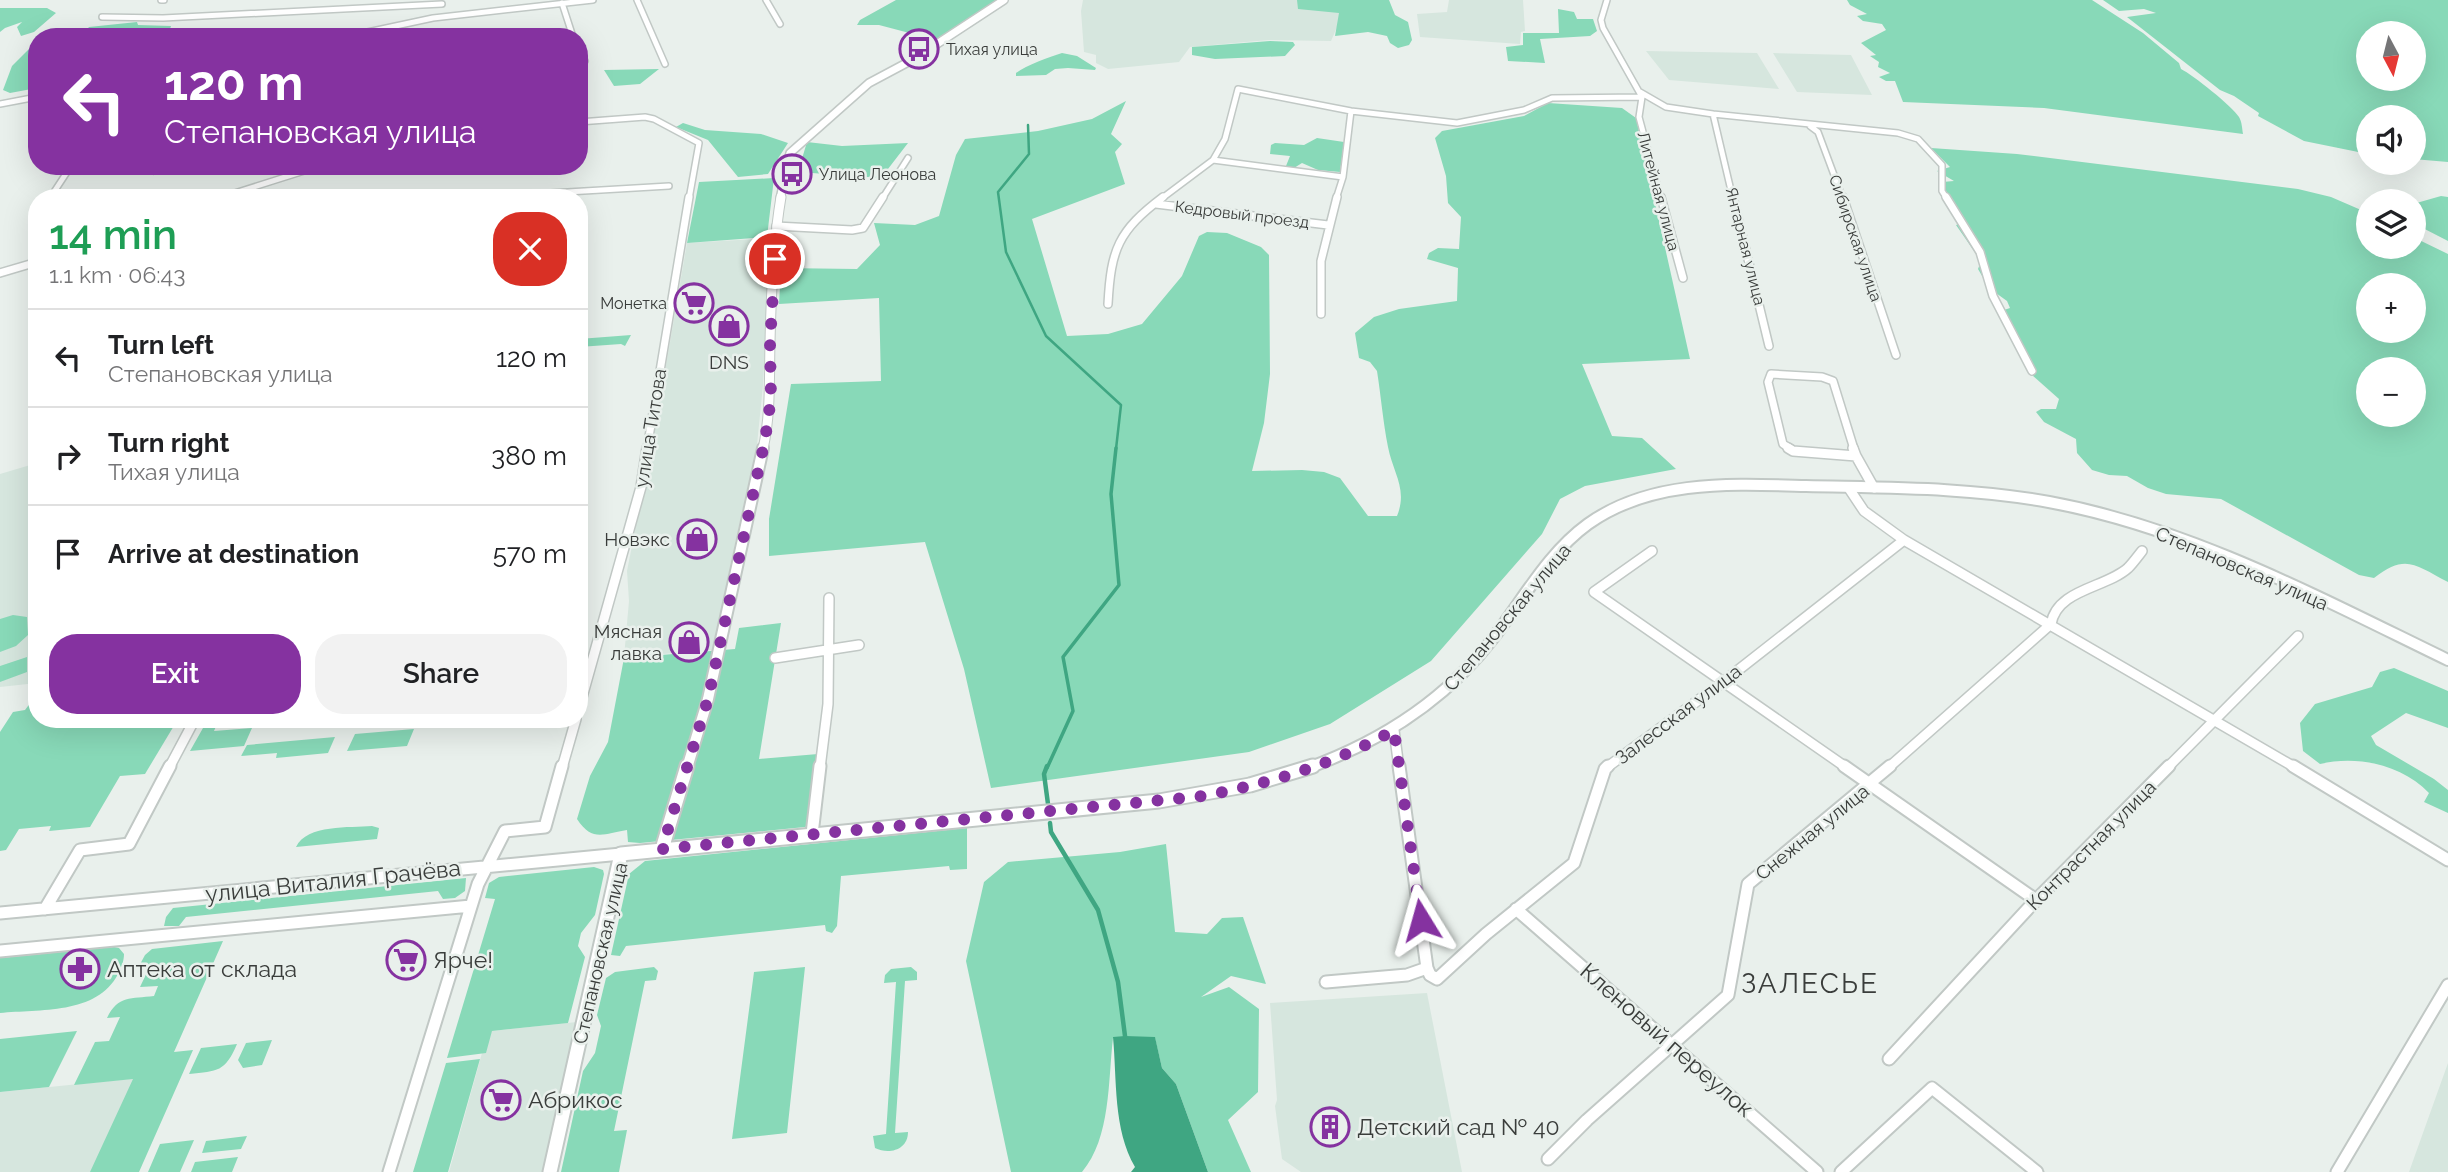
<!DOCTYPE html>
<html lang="en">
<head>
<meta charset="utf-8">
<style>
  body { margin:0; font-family:Raleway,sans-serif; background:#f2f2f2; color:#202124; height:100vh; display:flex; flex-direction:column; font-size:26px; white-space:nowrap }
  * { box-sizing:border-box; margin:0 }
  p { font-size:23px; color:#757577 }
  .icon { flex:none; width:38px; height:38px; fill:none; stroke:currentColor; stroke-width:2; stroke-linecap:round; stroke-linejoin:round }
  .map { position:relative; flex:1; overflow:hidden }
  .panel { position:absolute; left:28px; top:189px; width:560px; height:539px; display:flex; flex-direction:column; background:#fff; border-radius:28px; box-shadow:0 7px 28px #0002 }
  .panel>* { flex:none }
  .banner { position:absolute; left:28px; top:28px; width:560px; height:147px; border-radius:28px; box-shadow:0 7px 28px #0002; background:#8532a0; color:#fff; overflow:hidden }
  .needle { width:46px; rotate:173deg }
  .tools { position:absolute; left:2356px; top:21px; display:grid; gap:14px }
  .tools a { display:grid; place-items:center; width:70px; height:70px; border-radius:50%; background:#fff; box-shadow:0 7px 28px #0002; font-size:35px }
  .pin { position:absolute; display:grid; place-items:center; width:60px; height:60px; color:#fff; margin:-30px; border:4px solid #fff; border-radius:50%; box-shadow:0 2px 7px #0007 }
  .me { position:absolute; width:77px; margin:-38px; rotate:352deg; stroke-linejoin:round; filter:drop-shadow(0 0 5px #0008) }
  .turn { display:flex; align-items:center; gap:24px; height:147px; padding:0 21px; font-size:32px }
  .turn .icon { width:91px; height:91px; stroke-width:2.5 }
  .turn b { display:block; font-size:49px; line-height:60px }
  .round { display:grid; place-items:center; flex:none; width:74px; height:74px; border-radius:28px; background:#f2f2f2 }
  .headline { display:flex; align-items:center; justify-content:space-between; height:119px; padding:0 21px }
  h1 { font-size:42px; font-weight:600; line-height:52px; color:#1e9e55 }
  .button { display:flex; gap:14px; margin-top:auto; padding:14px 21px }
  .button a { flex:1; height:80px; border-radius:28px; background:#8532a0; color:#fff; font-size:28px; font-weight:600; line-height:80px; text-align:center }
  .button a+a { background:#f2f2f2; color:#202124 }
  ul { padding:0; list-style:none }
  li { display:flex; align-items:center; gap:21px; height:98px; padding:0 21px; border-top:2px solid #e0e0e0 }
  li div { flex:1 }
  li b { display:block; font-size:26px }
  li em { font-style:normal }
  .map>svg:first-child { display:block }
</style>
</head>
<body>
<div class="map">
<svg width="2448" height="1172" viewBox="0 0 2448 1172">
  <rect width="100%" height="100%" fill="#e9f0ec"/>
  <!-- built -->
  <path fill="#d6e6de" d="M1083 0H1300L1343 13 1331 41 1269 40 1190 47 1179 62 1108 69 1096 63V55L1084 52 1081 11Z
    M1449 0H1523L1525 31 1521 32 1520 44 1420 37 1417 14 1447 12Z
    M1646 51 1757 53 1779 89 1669 80Z
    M1773 53 1851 55 1872 95 1797 92Z
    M771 238 763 385 757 445 730 566 715 650 624 657 629 601 627 571 656 424 687 243Z
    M37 463V683L0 687V474Z
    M1427 993 1462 1172H1301L1282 1159 1275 1106 1277 1100 1270 1003Z
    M577 1022 544 1172H449L482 1053 492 1031Z
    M2448 1063V1172H2409Z
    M168 1075 124 1172H0V1092Z"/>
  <!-- green -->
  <path fill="#88d9b8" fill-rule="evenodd" d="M896 0H1000L936 40 879 25H857L860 20Z
    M1297 0H1389L1395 15 1408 22 1412 40 1409 45 1398 48 1390 43 1387 36 1368 32 1335 36 1339 13 1298 9Z
    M1847 0H2092L2143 33 2179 63 2181 69C2193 75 2232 106 2239 117 2242 122 2242 128 2243 134L2044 108 1903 102 1895 81H1886L1879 77 1890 73 1878 67 1879 62 1870 56 1876 55 1861 43 1886 30 1882 24 1863 21 1857 16 1867 14 1850 5Z
    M2103 0H2448V162L2413 159V117H2368V154L2304 141 2258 116 2259 113 2234 96 2220 90 2127 17 2156 13 2144 9 2119 11ZM2368 33H2413V79H2368Z
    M0 8H47L56 13 34 32 21 36 17 27 22 22 5 28 0 32Z
    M1558 9 1574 12 1577 19H1593L1597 31 1590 36 1540 39 1545 63 1508 61 1506 47 1523 45V33H1559Z
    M137 22 138 25 171 26 170 29 153 33 151 37H80L89 27Z
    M37 41V88L10 93 3 90 12 66Z
    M1270 41 1293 42 1295 45 1285 56 1215 59 1192 55V47Z
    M1062 53 1077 56 1096 68 1095 70 1068 68 1055 69 1046 75 1016 76V73C1027 65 1049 57 1062 53Z
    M659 69 640 84 614 86 604 70Z
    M1126 101 1111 134 1122 144 1115 152 1125 184 1032 219 1067 336 1108 334 1142 324 1182 276 1199 236 1207 232 1227 233 1261 247 1269 255 1270 374 1264 423 1252 471 1302 470 1324 472 1340 478 1368 516H1397C1408 489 1393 473 1388 447 1383 422 1381 396 1377 371L1370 362 1359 358 1355 333 1374 317 1399 309 1457 301 1458 268 1427 259 1429 253 1438 248 1459 249 1461 217 1448 203 1446 176 1435 138 1442 131 1524 116 1548 103 1622 108 1636 118 1690 359 1582 364 1612 436 1642 438 1676 469 1585 486 1560 499 1542 534 1431 661 1330 724 1249 752 991 788 964 669 925 542 769 556V519L791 384 881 381 879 298 779 304 781 268 857 269 880 245 874 223 915 225 939 216 956 155 965 139 1038 131 1092 119Z
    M683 123 705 130 761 134 788 143 768 174 738 177 708 140 676 127Z
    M1317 138 1344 142 1340 172 1318 170 1302 163 1294 168 1286 166 1290 156 1270 154 1271 145 1275 143 1304 145Z
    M807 142 842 146 908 143 881 178 798 172Z
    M1931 148 2017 154 2298 189 2331 197 2368 213V247H2413V237L2448 254V582C2415 565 2406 553 2374 578L2359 575 2221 499 2166 494 2148 488 2127 476 2109 475 2092 470 2077 453 2076 439 2044 422 2036 412 2041 409H2056L2059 399 2032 375 2004 310 2010 308 2007 301 1989 288 1978 269 1981 261 1956 225 1965 222C1957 207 1948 202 1939 190L1942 182 1954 181 1937 171 1950 167ZM2368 285H2413V331H2368ZM2368 369H2413V415H2368Z
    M774 178 767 237 687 243 699 182Z
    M2441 196 2448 197V241L2413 223V204Z
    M631 335 625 346 621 344 579 347V339Z
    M13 615 27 617 28 635 16 646 0 652V619Z
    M781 623 759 759 818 754 813 822 805 827 640 843 628 842 627 830C603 834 592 842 577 819L590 776 608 742 624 658 735 649 739 628Z
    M27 657V672L0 682V666Z
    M2394 668 2448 691V728L2406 713 2371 736 2376 745 2434 779 2448 790V813L2424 802 2429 793C2402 765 2358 755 2320 764L2303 751 2300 723 2315 704 2372 687 2380 672Z
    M37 694V719H178L145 774 120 776 90 827 49 831 51 826 19 829 6 850 0 851V732L13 712 25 710Z
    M217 724 214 731 252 728 244 746 190 751 203 728Z
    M414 729 407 746 347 751 355 734Z
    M335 737 328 753 276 758 277 753 241 756 247 745Z
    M372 826 379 828 377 839 296 847C307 824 350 828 372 826Z
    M967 828V869L950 870 949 866 841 876 837 926 832 933 826 931 825 925 626 946 620 956 611 955 629 874 645 861Z
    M1166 844 1175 932 1207 934 1222 918 1243 917 1266 984 1231 976 1201 997 1229 987 1259 1009 1258 1092 1228 1120 1251 1172H1208L1176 1084 1162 1068 1155 1038H1113C1108 1080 1111 1138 1082 1172H1011L966 961 984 882 1008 862 1120 852Z
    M594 867 603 870 604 874 595 915 581 933 578 946 585 957 568 1023 492 1031 486 1053 447 1058 495 899 485 898 489 883 499 877Z
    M466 878 465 891 455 898 443 899 438 891 186 917 179 926H164L166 917 173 908Z
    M223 941 174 1052 193 1050 139 1172H90L133 1079 74 1085 95 1042 109 1041 120 1017 107 1018C118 995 131 999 154 996L158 986 140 987 149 968H138L145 955 152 949Z
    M114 947 119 948 124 954C124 962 121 967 118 974 97 1015 39 1009 0 1013V958Z
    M654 967 658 971 656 980 645 981 614 1131 627 1130 619 1172H561L583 1071 595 1053 601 1026 597 1015 606 978 615 972Z
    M805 967 787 1133 732 1139 754 972Z
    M911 967 917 972V980L905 981 895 1133 908 1132C908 1150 889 1155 875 1148L873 1136 886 1134 896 982 884 983 885 975 891 969Z
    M77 1031 49 1087 0 1092V1039Z
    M272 1040 262 1065 243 1068 238 1060 246 1043Z
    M237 1044C225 1072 218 1071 189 1074L201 1048Z
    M480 1059 448 1172H413L446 1063Z
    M247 1136 241 1149 202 1153 206 1141Z
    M194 1140 180 1172H148L160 1144Z
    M238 1157 232 1172H191L195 1162Z"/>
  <!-- water -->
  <path fill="#3fa682" d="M1125 1036 1155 1037 1162 1068 1176 1084 1208 1172H1131L1135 1167C1113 1129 1117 1080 1113 1037Z"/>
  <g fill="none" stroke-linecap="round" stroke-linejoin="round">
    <!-- stream-far2 -->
    <path stroke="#3fa682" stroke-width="2.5" d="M1028 125 1029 154 998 192 1006 252 1046 336 1121 405 1116 449"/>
    <!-- stream-far1 -->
    <path stroke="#3fa682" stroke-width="3.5" d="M1047 768 1073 711 1063 657 1119 585 1111 494 1116 448"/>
    <!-- stream -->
    <path stroke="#3fa682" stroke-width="4.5" d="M1047 766 1044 774 1048 804
      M1050 823 1051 832 1098 910 1118 982 1125 1036"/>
    <!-- minor-far3 casing -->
    <g stroke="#c1c8c5" stroke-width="8">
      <path id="minor-far3" d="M161 0H164
        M637 0 665 64
        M766 0 780 24
        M1607 0 1601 20 1603 28 1642 97 1639 117 1661 199
        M562 3 573 37
        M102 17 163 18 442 4
        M344 37 433 18 593 0
        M579 50 585 61
        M1640 92 1666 107 1713 114 1733 199
        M0 104 37 97
        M1713 114 1898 133 1918 139 1942 165V191L1947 199
        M579 122 645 117 654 119 699 143 689 199
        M1810 126 1818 132 1843 199
        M1213 160 1343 177
        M153 171 155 166
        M50 198 71 166
        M219 198 320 166
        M465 198 669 186
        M882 199 908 158
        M1161 199 1213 160 1225 139 1238 89 1351 111 1457 123 1524 110 1552 98 1642 97
        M1336 199 1343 177 1351 111"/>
    </g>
    <!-- minor-far2 casing -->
    <g stroke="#c1c8c5" stroke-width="10">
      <path id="minor-far2" d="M1661 197 1683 278
        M1733 197 1769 346
        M1843 197 1896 355
        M1946 197 1980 252 1993 296 2032 371
        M219 198 223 197
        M465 198 486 197
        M1156 204 1328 225
        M776 226 852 230 863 228 883 197
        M0 273 37 262
        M1108 304C1111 249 1118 231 1163 197
        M1321 314V261L1337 197
        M647 449 689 197
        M1791 449 1783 444 1768 382 1771 374 1822 377 1833 381 1854 449"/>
    </g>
    <!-- minor-far1 casing -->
    <g stroke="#c1c8c5" stroke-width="12">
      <path id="minor-far1" d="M1788 448 1793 451 1856 456 1853 448
        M1856 456 1874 488
        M1848 487 1864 511 1904 540 2296 768
        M1652 551 1594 592 1847 768
        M775 658 859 645
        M579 708 641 487 647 448
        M1394 730 1399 768
        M169 768 195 719
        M562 768 576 719
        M820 768 828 704 829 598
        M1606 768 1723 682 1904 540
        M1888 768 2051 624C2057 589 2106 588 2128 568 2133 563 2138 556 2142 551
        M2167 768 2298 636"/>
    </g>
    <!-- minor casing -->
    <g stroke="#c1c8c5" stroke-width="15">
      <path id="minor" d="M1844 766 2036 900
        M2293 766 2448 860
        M812 834 820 766
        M45 909 80 850 129 844 170 766
        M1516 909 1817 1172
        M0 913 621 854
        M0 951 471 906
        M1427 968 1430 975 1437 979 1486 934 1574 863 1605 769 1608 766
        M1326 982 1407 975 1427 968 1399 766
        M1889 1059 2036 900 2169 766
        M1548 1159 1587 1120 1728 995 1748 884 1890 766
        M389 1172 478 884 505 831 545 827 562 766
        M1841 1172 1932 1088 2037 1172
        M2337 1172 2448 985"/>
    </g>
    <!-- tertiary-far3 casing -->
    <g stroke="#c1c8c5" stroke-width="10">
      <path id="tertiary-far3" d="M780 199 790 153 869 83 914 59 1004 0"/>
    </g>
    <!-- tertiary-far2 casing -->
    <g stroke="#c1c8c5" stroke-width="11">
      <path id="tertiary-far2" d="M763 449C771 413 769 379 770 342 771 294 773 244 781 197"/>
    </g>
    <!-- tertiary-far1 casing -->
    <g stroke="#c1c8c5" stroke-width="14">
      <path id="tertiary-far1" d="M687 768 708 699 763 448
        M1308 768C1382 741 1446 700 1494 637 1524 598 1548 553 1588 524 1651 479 1733 484 1806 486 1887 488 1968 487 2049 502 2190 528 2320 598 2448 660"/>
    </g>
    <!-- tertiary casing -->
    <g stroke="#c1c8c5" stroke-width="17">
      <path id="tertiary" d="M662 849 687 766
        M550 1172 621 854 1159 801 1250 785 1313 766"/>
    </g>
    <!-- minor-far3 -->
    <use href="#minor-far3" stroke="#fff" stroke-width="5"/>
    <!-- minor-far2 -->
    <use href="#minor-far2" stroke="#fff" stroke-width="7"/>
    <!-- minor-far1 -->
    <use href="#minor-far1" stroke="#fff" stroke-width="9"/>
    <!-- minor -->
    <use href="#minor" stroke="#fff" stroke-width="11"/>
    <!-- tertiary-far3 -->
    <use href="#tertiary-far3" stroke="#fff" stroke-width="7"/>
    <!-- tertiary-far2 -->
    <use href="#tertiary-far2" stroke="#fff" stroke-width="9"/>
    <!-- tertiary-far1 -->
    <use href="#tertiary-far1" stroke="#fff" stroke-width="10"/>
    <!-- tertiary -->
    <use href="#tertiary" stroke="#fff" stroke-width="13"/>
  </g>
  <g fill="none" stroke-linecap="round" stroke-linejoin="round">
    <!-- route -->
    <path stroke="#8532a0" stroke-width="12" stroke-dasharray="0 21.6" d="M775 259 770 343 771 398 765 440 708 699 662 849 1204 796C1274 782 1332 765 1394 730L1421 920"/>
  </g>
  <!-- icons -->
  <defs>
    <g id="bus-ring" transform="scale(2.0125)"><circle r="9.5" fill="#e9f0ec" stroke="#8532a0" stroke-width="1.5"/><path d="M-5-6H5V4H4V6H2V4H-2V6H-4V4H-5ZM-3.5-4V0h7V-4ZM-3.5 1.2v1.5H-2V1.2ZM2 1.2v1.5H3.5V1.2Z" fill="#8532a0"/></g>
    <g id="supermarket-ring" transform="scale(2.0125)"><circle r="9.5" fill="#e9f0ec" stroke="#8532a0" stroke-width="1.5"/><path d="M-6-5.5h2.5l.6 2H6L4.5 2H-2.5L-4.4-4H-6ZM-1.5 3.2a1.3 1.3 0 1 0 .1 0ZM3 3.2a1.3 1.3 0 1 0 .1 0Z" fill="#8532a0"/></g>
    <g id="shop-ring" transform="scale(2.0125)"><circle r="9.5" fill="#e9f0ec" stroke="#8532a0" stroke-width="1.5"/><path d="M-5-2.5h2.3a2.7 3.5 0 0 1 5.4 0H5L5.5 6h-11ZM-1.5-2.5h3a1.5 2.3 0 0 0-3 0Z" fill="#8532a0"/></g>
    <g id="pharmacy-ring" transform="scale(2.0125)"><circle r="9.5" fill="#e9f0ec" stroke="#8532a0" stroke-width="1.5"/><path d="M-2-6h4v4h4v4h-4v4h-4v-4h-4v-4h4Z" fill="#8532a0"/></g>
    <g id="building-ring" transform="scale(2.0125)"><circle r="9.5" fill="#e9f0ec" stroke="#8532a0" stroke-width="1.5"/><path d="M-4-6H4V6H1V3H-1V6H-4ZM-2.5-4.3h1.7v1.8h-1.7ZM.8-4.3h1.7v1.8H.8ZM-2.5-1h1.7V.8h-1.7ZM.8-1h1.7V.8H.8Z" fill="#8532a0"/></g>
  </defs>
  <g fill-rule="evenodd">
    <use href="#bus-ring" x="919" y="49"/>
    <use href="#bus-ring" x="792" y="174"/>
    <use href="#supermarket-ring" x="694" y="303"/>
    <use href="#shop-ring" x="729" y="326"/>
    <use href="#shop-ring" x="697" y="539"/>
    <use href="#shop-ring" x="689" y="642"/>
    <use href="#supermarket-ring" x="406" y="960"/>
    <use href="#pharmacy-ring" x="80" y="969"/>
    <use href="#supermarket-ring" x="501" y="1100"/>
    <use href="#building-ring" x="1330" y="1127"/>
  </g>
  <g text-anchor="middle" stroke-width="5" stroke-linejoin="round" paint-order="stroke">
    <!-- far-poi labels -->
    <g font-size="16" fill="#3a3d3b" stroke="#e9f0ec" text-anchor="start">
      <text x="946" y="55">Тихая улица</text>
      <text x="819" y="180">Улица Леонова</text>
      <text x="667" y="309" text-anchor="end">Монетка</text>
    </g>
    <!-- far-street labels -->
    <g font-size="16" fill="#3a3d3b" stroke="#e9f0ec">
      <text transform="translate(1659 191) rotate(75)" y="6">Литейная улица</text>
      <text transform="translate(1242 214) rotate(7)" y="6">Кедровый проезд</text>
      <text transform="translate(1856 238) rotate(71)" y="6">Сибирская улица</text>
      <text transform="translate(1746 246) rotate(76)" y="6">Янтарная улица</text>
    </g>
    <!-- poi labels -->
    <g font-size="19" fill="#3a3d3b" stroke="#e9f0ec" text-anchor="end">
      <text x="729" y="369" text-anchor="middle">DNS</text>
      <text x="670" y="546">Новэкс</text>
      <text x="662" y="638">Мясная<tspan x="662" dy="22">лавка</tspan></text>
    </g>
    <!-- street labels -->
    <g font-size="19" fill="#3a3d3b" stroke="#e9f0ec">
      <text transform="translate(650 428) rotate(-81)" y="7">улица Титова</text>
      <text transform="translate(2242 568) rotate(23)" y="7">Степановская улица</text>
      <text transform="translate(1507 617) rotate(-50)" y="7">Степановская улица</text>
      <text transform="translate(1678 714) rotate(-37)" y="7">Залесская улица</text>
      <text transform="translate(1812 832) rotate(-39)" y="7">Снежная улица</text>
      <text transform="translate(2091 845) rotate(-45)" y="7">Контрастная улица</text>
      <text transform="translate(600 953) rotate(-77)" y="7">Степановская улица</text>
    </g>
    <!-- near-street labels -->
    <g font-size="23" fill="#3a3d3b" stroke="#e9f0ec">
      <text transform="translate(333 881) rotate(-6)" y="8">улица Виталия Грачёва</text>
      <text transform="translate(1667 1040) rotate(41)" y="8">Кленовый переулок</text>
    </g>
    <!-- near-poi labels -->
    <g font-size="23" fill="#3a3d3b" stroke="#e9f0ec" text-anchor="start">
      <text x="433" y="968">Ярче!</text>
      <text x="107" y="977">Аптека от склада</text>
      <text x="528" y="1108">Абрикос</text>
      <text x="1357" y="1135">Детский сад № 40</text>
    </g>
    <!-- near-quarter labels -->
    <g font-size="28" letter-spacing="2" fill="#3a3d3b" stroke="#e9f0ec">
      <text x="1810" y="993">ЗАЛЕСЬЕ</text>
    </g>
  </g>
</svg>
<div class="tools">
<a><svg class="needle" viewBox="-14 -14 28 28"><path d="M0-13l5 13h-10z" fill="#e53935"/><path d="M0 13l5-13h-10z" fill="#757577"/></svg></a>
<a><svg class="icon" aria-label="sound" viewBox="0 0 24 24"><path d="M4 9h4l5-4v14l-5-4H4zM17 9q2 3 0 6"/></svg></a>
<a><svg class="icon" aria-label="layers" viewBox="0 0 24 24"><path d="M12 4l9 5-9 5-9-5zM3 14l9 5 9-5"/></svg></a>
<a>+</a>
<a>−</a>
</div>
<div class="pin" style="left:775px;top:259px;background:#d93025"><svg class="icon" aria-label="arrive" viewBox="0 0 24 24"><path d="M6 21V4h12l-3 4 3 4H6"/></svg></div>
<svg class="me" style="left:1421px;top:920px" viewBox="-20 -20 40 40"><path d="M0-17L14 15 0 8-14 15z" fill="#8532a0" stroke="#fff" stroke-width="4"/></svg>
<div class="banner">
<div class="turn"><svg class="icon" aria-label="left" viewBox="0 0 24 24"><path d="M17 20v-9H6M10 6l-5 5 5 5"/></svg><div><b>120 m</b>Степановская улица</div></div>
</div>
<section class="panel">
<div class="headline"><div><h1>14 min</h1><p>1.1 km · 06:43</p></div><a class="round" style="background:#d93025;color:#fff"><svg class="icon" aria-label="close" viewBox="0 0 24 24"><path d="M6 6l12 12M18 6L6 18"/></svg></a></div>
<ul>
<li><svg class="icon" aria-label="left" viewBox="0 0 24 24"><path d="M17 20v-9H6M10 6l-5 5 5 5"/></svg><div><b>Turn left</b><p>Степановская улица</p></div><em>120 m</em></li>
<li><svg class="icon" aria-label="right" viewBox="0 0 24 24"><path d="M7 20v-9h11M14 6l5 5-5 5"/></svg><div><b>Turn right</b><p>Тихая улица</p></div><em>380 m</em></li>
<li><svg class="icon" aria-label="arrive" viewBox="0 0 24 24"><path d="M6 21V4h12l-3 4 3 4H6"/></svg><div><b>Arrive at destination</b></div><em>570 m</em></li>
</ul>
<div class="button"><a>Exit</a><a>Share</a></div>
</section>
</div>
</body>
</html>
